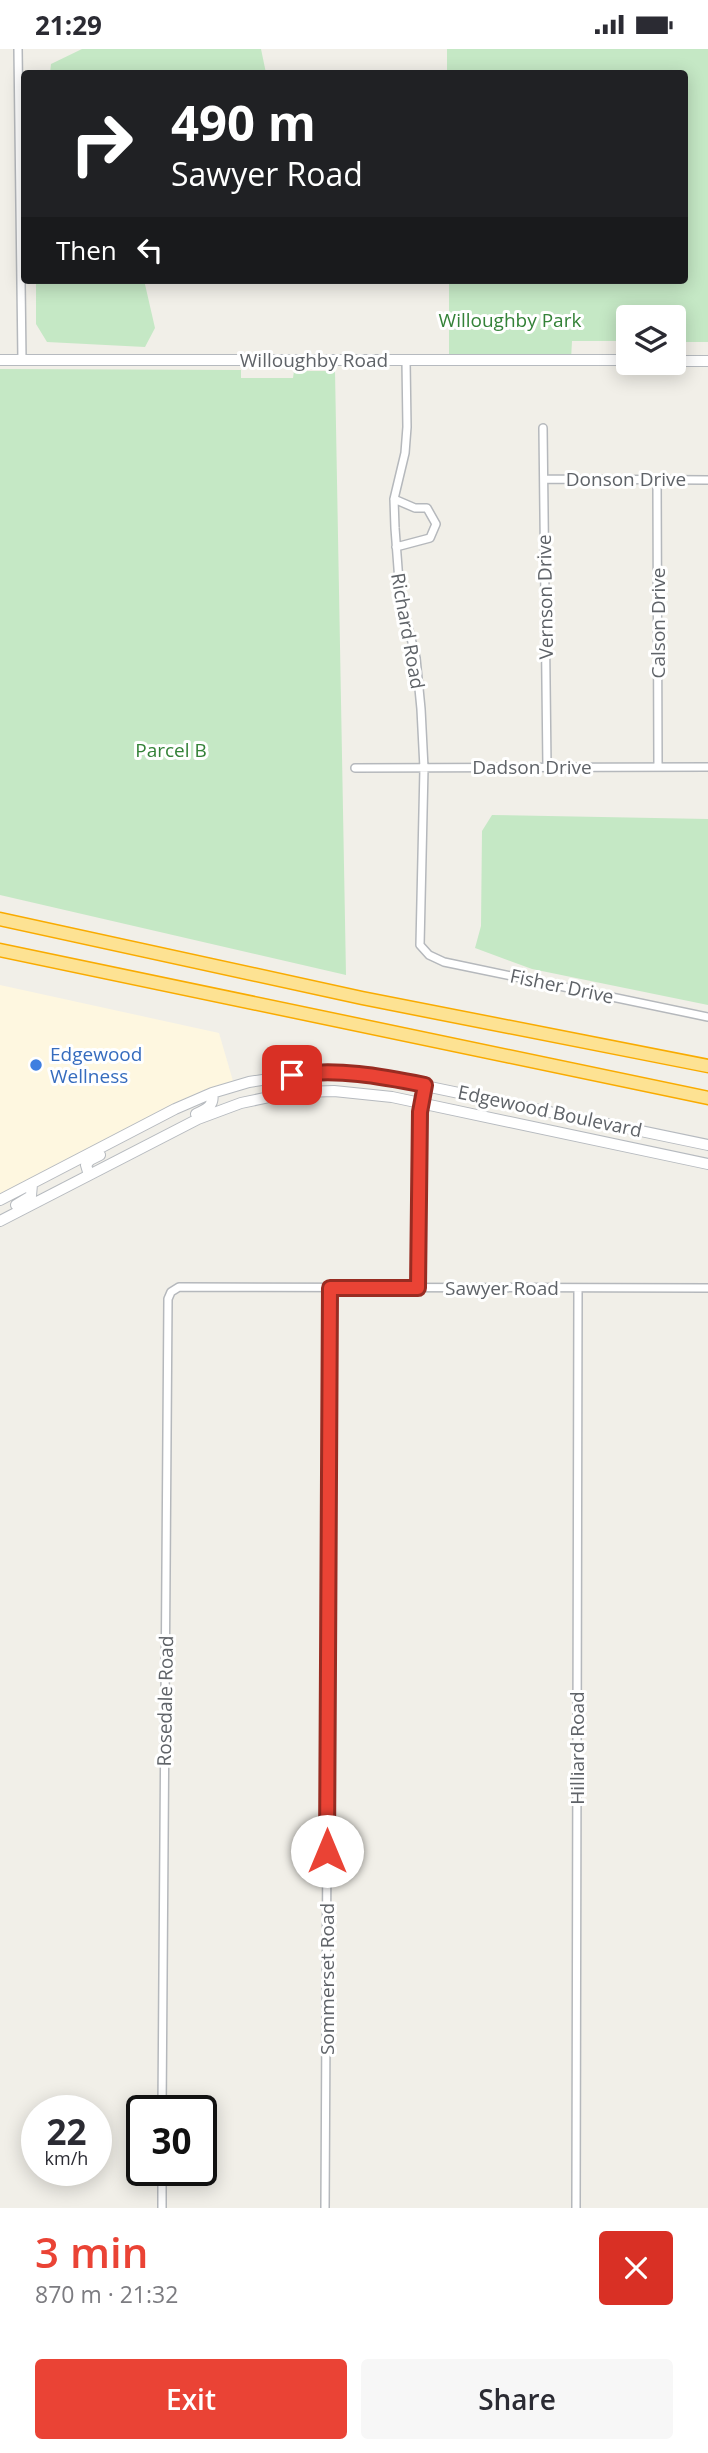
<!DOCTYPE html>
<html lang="en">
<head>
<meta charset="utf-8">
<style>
  body { margin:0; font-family:"Open Sans",sans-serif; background:#f7f7f7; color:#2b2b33; height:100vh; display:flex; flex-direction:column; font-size:26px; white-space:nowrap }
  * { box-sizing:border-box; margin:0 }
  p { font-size:23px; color:#7c7c81 }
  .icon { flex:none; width:38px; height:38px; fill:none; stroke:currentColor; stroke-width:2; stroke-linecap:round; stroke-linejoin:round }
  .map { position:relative; height:2159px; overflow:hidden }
  .sheet { display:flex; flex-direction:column; background:#fff; flex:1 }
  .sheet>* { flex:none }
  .top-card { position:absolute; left:21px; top:21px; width:667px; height:214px; border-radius:7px; box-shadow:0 4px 18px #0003; background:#202124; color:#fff; overflow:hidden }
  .controls { position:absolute; left:616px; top:256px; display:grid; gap:14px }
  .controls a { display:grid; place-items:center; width:70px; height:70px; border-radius:7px; background:#fff; box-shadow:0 4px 18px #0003; font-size:35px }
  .speed { position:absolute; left:21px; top:2046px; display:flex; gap:14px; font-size:35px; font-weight:700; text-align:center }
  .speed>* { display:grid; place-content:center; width:91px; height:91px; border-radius:50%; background:#fff; box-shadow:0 4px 18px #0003; line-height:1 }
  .speed small { font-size:18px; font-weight:400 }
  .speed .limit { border:4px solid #111; border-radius:10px; background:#fff; color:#111 }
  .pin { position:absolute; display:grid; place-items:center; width:60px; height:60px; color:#fff; margin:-30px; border-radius:14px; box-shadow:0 4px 10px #0006 }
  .me { position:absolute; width:77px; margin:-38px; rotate:0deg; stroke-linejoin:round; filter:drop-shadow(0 0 5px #0008) }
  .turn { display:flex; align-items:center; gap:24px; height:147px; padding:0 35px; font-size:32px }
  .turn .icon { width:91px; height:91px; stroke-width:2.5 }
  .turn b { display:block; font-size:49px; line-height:60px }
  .then { display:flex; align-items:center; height:66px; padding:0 35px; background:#0003; gap:14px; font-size:26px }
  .round { display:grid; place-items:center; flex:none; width:74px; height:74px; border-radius:7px; background:#f7f7f7 }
  .summary { display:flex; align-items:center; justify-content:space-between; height:119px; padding:0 35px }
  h1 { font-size:42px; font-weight:600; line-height:52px; color:#ea4335 }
  .action { display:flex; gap:14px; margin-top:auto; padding:14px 35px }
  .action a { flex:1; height:80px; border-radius:7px; background:#ea4335; color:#fff; font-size:28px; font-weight:600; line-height:80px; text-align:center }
  .action a+a { background:#f7f7f7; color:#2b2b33 }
  .status { display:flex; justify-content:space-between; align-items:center; height:49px; padding:0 35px; background:#fff; direction:ltr }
  .status svg { height:19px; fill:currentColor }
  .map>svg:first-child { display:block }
</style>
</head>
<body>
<div class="status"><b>21:29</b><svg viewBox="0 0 49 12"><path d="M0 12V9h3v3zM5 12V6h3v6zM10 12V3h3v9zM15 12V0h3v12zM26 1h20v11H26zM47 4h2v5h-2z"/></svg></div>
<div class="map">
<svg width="708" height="2159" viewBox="0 0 708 2159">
  <rect width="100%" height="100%" fill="#f1efe8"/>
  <!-- commercial -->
  <path fill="#fef7e0" d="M0 936 219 984 233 1032 204 1041 167 1059 0 1145Z"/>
  <!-- green -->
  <path fill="#c5e8c5" d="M82 0H261L266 24H50L51 15Z
    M447 0H708V293H674V268H628V292H572L571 311H449V231H684V24H447Z
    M36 231H144L155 279 145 298 47 293 36 275Z
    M0 320 241 321V329H293L294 322H335L346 926 0 846Z
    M492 766 708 770V956L532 920 475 899 481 877 482 782Z"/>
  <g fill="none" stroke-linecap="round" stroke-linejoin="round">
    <!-- street casing -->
    <g stroke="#b5b8bc" stroke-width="10">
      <path id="street" d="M18 0 22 311
        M406 312 407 378 405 404 394 450 395 479 400 546 416 609 421 660 424 719 420 896 429 906 444 913 708 968
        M543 379 547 718
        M544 430 708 431
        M657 431 658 718
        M394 450 415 459H427L436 475 430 489 396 498
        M355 719 708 718
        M418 1239 420 1063 425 1036
        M162 2062 168 1250 171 1243 179 1238 708 1239
        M162 2159V2121
        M325 2159 330 1239
        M576 2159 578 1239"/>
    </g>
    <!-- secondary casing -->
    <g stroke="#b6babf" stroke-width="12">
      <path id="secondary" d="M0 311H628
        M674 312H708
        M196 1065C207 1060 215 1056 212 1044
        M89 1126 86 1116 90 1111 100 1106
        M0 1151 175 1060 212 1044 249 1033 307 1024 336 1023 382 1028 708 1096
        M16 1156 31 1147 32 1135
        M0 1172 198 1070 241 1054 274 1047 303 1043 334 1042 392 1048 708 1115"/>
    </g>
    <!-- highway casing -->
    <g stroke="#f9ab00" stroke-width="15">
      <path id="highway" d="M0 870 362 949 708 1017
        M0 901 708 1049"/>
    </g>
    <!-- street -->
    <use href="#street" stroke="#fff" stroke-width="7"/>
    <!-- secondary -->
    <use href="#secondary" stroke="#fff" stroke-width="10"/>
    <!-- highway -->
    <use href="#highway" stroke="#fde293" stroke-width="12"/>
  </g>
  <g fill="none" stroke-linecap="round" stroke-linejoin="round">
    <!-- route casing -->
    <g stroke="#982c22" stroke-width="18">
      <path id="route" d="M292 1026C337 1019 380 1027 425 1036L420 1063 418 1239H330L327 1802"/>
    </g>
    <!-- route -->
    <use href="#route" stroke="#ea4335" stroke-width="12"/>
  </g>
  <!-- markers -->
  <circle fill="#3f7fe0" stroke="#fff" stroke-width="2.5" cx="36" cy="1016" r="7"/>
  <g text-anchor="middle" stroke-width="6" stroke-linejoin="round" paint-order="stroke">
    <!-- park labels -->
    <g font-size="19" fill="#348238" stroke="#fff">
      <text x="510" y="278">Willoughby Park</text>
      <text x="171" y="708">Parcel B</text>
    </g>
    <!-- street labels -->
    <g font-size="19" fill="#5f6368" stroke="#fff">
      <text x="314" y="318">Willoughby Road</text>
      <text x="626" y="437">Donson Drive</text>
      <text transform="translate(545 548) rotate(-91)" y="7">Vernson Drive</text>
      <text transform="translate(658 574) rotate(-90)" y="7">Calson Drive</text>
      <text transform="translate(408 582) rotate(80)" y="7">Richard Road</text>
      <text x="532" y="725">Dadson Drive</text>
      <text transform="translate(562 937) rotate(12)" y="7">Fisher Drive</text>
      <text transform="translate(550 1062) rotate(12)" y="7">Edgewood Boulevard</text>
      <text x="502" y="1246">Sawyer Road</text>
      <text transform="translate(165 1652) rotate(-89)" y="7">Rosedale Road</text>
      <text transform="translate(577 1699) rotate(-90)" y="7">Hilliard Road</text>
      <text transform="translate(327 1930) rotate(-90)" y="7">Sommerset Road</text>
    </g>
    <!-- shop labels -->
    <g font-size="19" fill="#366cbe" stroke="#fff" text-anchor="start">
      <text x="50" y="1012">Edgewood<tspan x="50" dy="22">Wellness</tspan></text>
    </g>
  </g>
</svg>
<div class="controls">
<a><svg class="icon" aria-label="layers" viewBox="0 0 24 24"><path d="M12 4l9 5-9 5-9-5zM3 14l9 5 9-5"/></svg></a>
</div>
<div class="speed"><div>22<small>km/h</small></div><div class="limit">30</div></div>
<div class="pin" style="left:292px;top:1026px;background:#d93025"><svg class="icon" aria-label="arrive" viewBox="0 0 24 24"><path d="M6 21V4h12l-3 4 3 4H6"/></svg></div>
<svg class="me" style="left:327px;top:1802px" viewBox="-20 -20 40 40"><circle r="19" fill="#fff"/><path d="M0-13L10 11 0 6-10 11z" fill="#ea4335"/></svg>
<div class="top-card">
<div class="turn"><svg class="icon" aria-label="right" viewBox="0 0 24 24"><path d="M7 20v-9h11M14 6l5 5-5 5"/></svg><div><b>490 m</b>Sawyer Road</div></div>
<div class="then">Then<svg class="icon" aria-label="left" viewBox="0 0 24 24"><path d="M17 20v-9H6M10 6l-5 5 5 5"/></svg></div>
</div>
</div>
<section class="sheet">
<div class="summary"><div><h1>3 min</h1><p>870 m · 21:32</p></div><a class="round" style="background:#d93025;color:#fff"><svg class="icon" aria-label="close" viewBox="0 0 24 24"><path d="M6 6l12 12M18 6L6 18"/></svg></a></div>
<div class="action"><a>Exit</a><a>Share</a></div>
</section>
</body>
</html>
